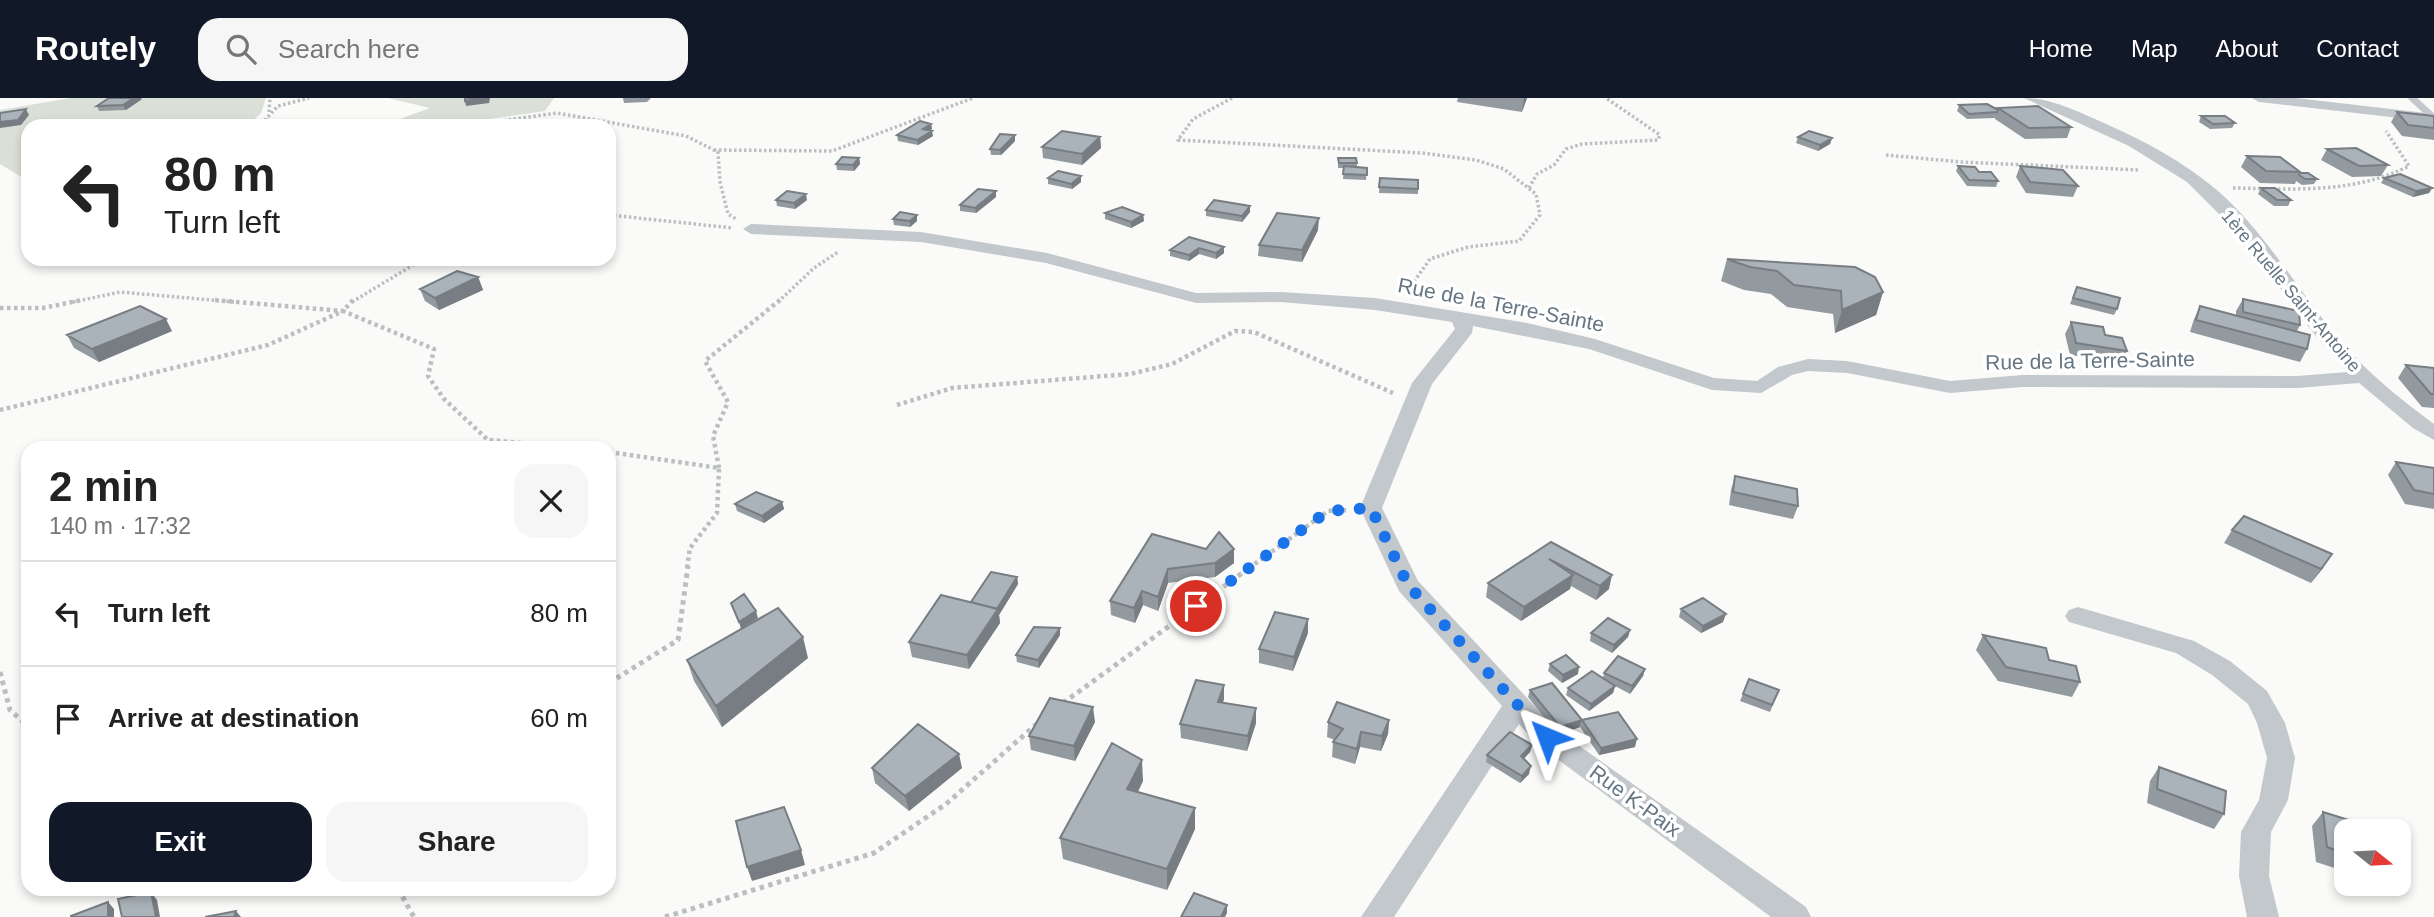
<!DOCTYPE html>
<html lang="en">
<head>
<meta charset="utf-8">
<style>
  body { margin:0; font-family:Helvetica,sans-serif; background:#f6f6f6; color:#222; height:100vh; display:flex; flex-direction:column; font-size:26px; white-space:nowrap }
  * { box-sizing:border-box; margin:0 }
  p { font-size:23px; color:#767676 }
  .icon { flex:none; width:38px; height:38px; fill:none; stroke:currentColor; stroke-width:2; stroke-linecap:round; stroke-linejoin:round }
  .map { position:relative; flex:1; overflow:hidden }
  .drawer { position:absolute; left:21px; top:343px; width:595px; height:455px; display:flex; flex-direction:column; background:#fff; border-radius:21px; box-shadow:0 4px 10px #0003 }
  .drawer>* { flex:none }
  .top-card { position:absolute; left:21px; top:21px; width:595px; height:147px; border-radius:21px; box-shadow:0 4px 10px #0003; background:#fff; color:#222; overflow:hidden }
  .needle { width:46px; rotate:108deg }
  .buttons { position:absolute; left:2334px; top:721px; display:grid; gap:14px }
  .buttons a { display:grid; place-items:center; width:77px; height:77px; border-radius:14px; background:#fff; box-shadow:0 4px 10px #0003; font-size:35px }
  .pin { position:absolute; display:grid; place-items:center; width:60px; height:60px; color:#fff; margin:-30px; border:4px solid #fff; border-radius:50%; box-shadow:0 2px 7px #0007 }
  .me { position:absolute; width:77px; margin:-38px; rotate:316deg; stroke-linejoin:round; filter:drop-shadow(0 0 5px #0008) }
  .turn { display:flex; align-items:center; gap:24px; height:147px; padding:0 28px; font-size:32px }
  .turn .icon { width:91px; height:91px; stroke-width:2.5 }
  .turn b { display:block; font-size:49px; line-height:60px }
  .round { display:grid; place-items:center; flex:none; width:74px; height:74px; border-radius:21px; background:#f6f6f6 }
  .head { display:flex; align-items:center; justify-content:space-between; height:119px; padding:0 28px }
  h1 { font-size:42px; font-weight:600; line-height:52px }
  .button { display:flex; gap:14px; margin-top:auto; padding:14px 28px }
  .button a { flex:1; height:80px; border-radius:21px; background:#111827; color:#fff; font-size:28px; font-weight:600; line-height:80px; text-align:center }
  .button a+a { background:#f6f6f6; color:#222 }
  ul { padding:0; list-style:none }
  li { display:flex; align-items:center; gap:21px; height:105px; padding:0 28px; border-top:2px solid #e0e0e0 }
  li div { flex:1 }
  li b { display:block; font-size:26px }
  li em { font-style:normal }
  header { display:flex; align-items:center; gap:42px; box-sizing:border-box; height:98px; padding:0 35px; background:#111827; color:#fff }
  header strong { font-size:33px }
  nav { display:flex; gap:38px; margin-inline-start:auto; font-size:24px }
  .search { width:490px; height:63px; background:#f6f6f6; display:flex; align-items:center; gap:18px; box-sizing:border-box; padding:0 24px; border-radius:21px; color:#767676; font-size:26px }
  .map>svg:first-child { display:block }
</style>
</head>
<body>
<header>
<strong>Routely</strong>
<div class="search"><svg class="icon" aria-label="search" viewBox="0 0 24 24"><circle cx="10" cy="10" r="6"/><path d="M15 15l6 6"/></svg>Search here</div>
<nav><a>Home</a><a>Map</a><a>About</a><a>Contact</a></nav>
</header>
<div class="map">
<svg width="2434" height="819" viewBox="0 0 2434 819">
  <rect width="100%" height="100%" fill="#fafaf8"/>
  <!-- green -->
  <path fill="#dadfd7" d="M71 0H266L261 15 247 28H28V83L0 66V12Z
    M388 0H554L545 13 446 27 389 25 430 10Z"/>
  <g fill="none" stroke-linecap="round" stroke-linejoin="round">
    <!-- path-far2 -->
    <path stroke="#bbbfc2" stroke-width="3.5" stroke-dasharray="2.5 2.5" stroke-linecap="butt" d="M1232 0 1193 21 1178 42 1422 55 1476 62 1504 71 1536 96 1540 117 1519 143 1468 149 1430 161 1408 192
      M269 14 270 0
      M265 26 318 28
      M271 26 266 21 278 8 309 0
      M464 28 557 15 686 38 718 54 720 84 728 116 736 121
      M714 52 832 53 973 0
      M1886 57 1961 64 2140 72
      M1529 90 1537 76 1554 67 1566 51 1582 46 1658 42 1660 37 1606 0
      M2233 90C2294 91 2353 96 2409 68L2386 33
      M609 117 733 130
      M73 204 120 194 234 204
      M352 204 423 161
      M778 204 814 170 838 154"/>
    <!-- path-far1 -->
    <path stroke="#bbbfc2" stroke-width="4.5" stroke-dasharray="3.5 3.5" stroke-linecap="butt" d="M353 202 343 213 434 251 428 278 444 301 488 342 576 350
      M0 210H43L82 202
      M897 307 952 290 1130 276 1172 266 1235 233 1254 234 1393 295
      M0 312 268 247 343 213 214 202
      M609 354 719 370 717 415 690 450 687 470
      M719 370 713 338 728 304 705 263 780 202
      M1249 470 1328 413 1349 412"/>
    <!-- path -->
    <path stroke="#bbbfc2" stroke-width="5" stroke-dasharray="4.5 4.5" stroke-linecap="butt" d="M0 574 10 612 28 628
      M609 585 678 542 688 468
      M1063 605 1252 468
      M398 791 414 819
      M665 819 874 755 946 706 1040 623"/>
    <!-- service -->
    <path stroke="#c3c8cc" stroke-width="7" d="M2412 0 2434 20"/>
    <!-- minor -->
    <path fill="#c3c8cc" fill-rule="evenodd" d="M2024 0C2052 0 2078 14 2104 25 2145 43 2184 64 2218 93 2266 135 2298 193 2339 241 2366 274 2400 301 2434 326V342L2413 330 2359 285 2297 290 2023 289 1950 295 1847 275 1808 273 1792 277 1761 295 1712 292 1589 251 1473 228 1472 235 1432 286 1382 410 1418 483 1557 632 1806 809 1811 819H1771L1537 646 1519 626 1394 819H1361L1502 608 1399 493 1360 410 1412 285 1455 231 1452 224 1375 212 1281 204 1196 205 1046 165 921 144 751 136 743 131 751 126 921 134 1047 155 1196 195 1281 194 1375 200 1527 225 1595 241 1714 280 1757 283 1778 269 1808 261 1847 263 1950 283 2023 277 2297 278 2348 274 2310 231 2245 142 2187 84 2129 48Z
      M2252 0H2296L2434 16V24L2259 4Z
      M2078 509 2194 543 2230 563 2267 593 2285 625 2295 660 2288 702 2271 734 2269 778 2279 819H2247L2239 778 2241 734 2259 702 2267 660 2257 625 2248 606 2212 577 2176 555 2069 524 2065 518 2069 512Z"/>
  </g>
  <!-- wall -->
  <path fill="#929a9f" d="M623 0H651L647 4 624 5Z
    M1458 0H1527L1522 14 1457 4Z
    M142 1 126 12 99 13 97 8Z
    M1959 7 1998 12V10L2071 29 2067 40 2025 41 1995 21V20L1967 21 1957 13Z
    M2397 14 2434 18V42L2402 38 2391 24Z
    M2201 18 2235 25 2232 30 2210 31 2199 24Z
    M931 26 932 31 930 32 933 38 918 47 898 43 897 37Z
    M1100 39 1101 50 1082 67 1043 60 1042 49Z
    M1798 39 1832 40 1830 46 1818 53 1796 45Z
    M1015 43 1001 57H991L990 51Z
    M2327 51 2388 67 2381 78 2352 79 2321 62Z
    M2247 58 2300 75 2317 81 2314 86 2302 87 2296 83 2295 86 2260 85 2241 69Z
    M859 60 860 66 854 73 837 72 836 66Z
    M1338 60 1357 65V69L1367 70 1366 82 1343 81 1344 70H1338Z
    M1958 68 1979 74 1998 83 1996 89 1967 88 1956 73Z
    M2020 68 2078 88 2073 99 2026 95 2016 79Z
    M1048 80 1081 84 1072 91 1048 86Z
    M1380 80 1418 91V96L1379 95Z
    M2384 80 2432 90 2429 95 2413 99 2381 85Z
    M2261 90 2291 102 2288 108H2274L2258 96Z
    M996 99 976 115 960 113V107Z
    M776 102H807L795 111 777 108Z
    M1206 112 1250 114 1242 124 1206 118Z
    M1105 115 1143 117 1144 123 1131 130 1105 121Z
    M917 117V123L910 129 894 127 893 121Z
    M1318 132 1302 164 1258 158 1259 147Z
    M1189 139 1224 149V155L1216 161 1199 156 1189 163 1170 158V152Z
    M1727 161 1883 194 1876 217 1835 235 1833 216 1787 209 1771 196 1744 192 1721 183Z
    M478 179 483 192 439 212 425 203 420 191Z
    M2077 189 2117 211 2114 217 2070 206Z
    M2243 201 2300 227 2297 233 2307 251 2300 264 2190 234 2194 221 2200 208 2236 218V213Z
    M2071 224 2105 237 2127 253 2120 265 2070 257 2065 236Z
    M172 233 99 264 74 250 67 237Z
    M2406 267 2434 270V310L2422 309 2398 280Z
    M2396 364 2434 370V411L2405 406 2388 377Z
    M1735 378 1798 408 1793 421 1729 407 1731 392Z
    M782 404 784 411 764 425 737 413 735 406Z
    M2232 432 2323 470 2311 485 2224 445Z
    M1152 436 1234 465 1215 479 1168 485 1158 513 1143 507 1135 525 1111 517 1110 503Z
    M1551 444 1609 491 1596 502 1571 488 1570 491 1521 523 1486 499 1488 485Z
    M1017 479 1018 486 999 517 1000 525 969 571 912 559 909 544 971 504Z
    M1681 511 1723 524 1701 535 1679 519Z
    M1630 532 1628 539 1612 555 1590 543 1591 535Z
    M1308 535 1293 573 1259 565V551Z
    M1060 537 1039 570 1017 564 1016 557Z
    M1983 537 2049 562 2080 584 2072 599 1998 583 1976 552Z
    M808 560 722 629 694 583 687 562Z
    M1550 566 1578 576 1562 585 1548 573Z
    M1645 571 1643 578 1630 596 1615 588 1613 595 1589 613 1566 597 1568 590 1603 580 1604 575Z
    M1530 592 1580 629 1558 637 1528 599Z
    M1779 592 1770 614 1740 603 1743 596Z
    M1224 601 1223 604 1256 610V625L1247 653 1181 640 1180 626Z
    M1389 622 1388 636 1381 653 1360 649 1355 666 1332 659 1333 644 1335 642 1327 639 1328 624Z
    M1582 622 1635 649 1599 657 1580 629Z
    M1095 624 1075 663 1031 652 1029 638Z
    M1532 647 1530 654 1524 661 1529 676 1520 685 1486 664 1487 657Z
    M2159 669 2224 716 2214 731 2147 705 2150 683Z
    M872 670H962L909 713 875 685Z
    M1143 683 1138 694 1195 710V731L1167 792 1063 761 1060 740Z
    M2323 714 2347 733V774L2316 764 2312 728Z"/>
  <!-- shaded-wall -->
  <path fill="#777d82" d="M134 0H141L142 1 126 12 123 7Z
    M485 0H490L489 5 466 8 465 3Z
    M1524 0H1527L1522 14Z
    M26 11 29 17 21 27 0 30V24Z
    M931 26 932 31 923 36V31Z
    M932 33 933 38 918 47 917 42Z
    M1015 37V43L1001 57 1000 52Z
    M1100 39 1101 50 1082 67V56Z
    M1832 40 1830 46 1818 53 1820 47Z
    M859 60 860 66 854 73 853 67Z
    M1081 78V84L1072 91 1071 86Z
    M2432 90 2429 95 2413 99 2416 93Z
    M996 93V99L976 115 975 110Z
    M806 96 807 102 795 111 794 105Z
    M1250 108V114L1242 124V118Z
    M917 117V123L910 129V123Z
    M1143 117 1144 123 1131 130V124Z
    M1319 120 1318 132 1302 164V152Z
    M1224 149V155L1216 161V155Z
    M1199 150V156L1189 163V157Z
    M478 179 483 192 439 212 435 200Z
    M1883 194 1876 217 1835 235 1842 212Z
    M166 221 172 233 99 264 92 251Z
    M782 404 784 411 764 425 762 418Z
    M1234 451V465L1215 479V465Z
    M2332 456 2323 470 2311 485 2321 471Z
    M1168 471V485L1158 513V499Z
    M1573 477 1570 491 1521 523 1524 509Z
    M1612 477 1609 491 1596 502 1600 488Z
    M1017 479 1018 486 999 517 1000 525 969 571 967 557Z
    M1142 493 1143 507 1135 525 1134 510Z
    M756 513 758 520 741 531 739 524Z
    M1726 516 1723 524 1701 535 1703 528Z
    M1308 521V535L1293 573 1294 559Z
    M1060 530V537L1039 570 1038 562Z
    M1630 532 1628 539 1612 555 1614 547Z
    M803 539 808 560 722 629 716 608Z
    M1579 569 1578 576 1562 585 1563 577Z
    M1645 571 1643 578 1630 596 1632 588Z
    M1224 587V601L1218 618V604Z
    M1615 588 1613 595 1589 613 1591 606Z
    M1093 609 1095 624 1075 663 1074 648Z
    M1256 610V625L1247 653 1248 638Z
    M1389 622 1388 636 1381 653 1382 638Z
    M1582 622 1580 629 1558 637 1560 629Z
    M610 629 616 644 609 653V631Z
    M1361 634 1360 649 1355 666 1357 651Z
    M1637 641 1635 649 1599 657 1601 650Z
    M1532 647 1530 654 1519 665 1521 658Z
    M959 656 962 670 909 713 905 698Z
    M1142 662 1143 683 1128 712 1127 691Z
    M1531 668 1529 676 1520 685 1522 678Z
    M1195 710V731L1167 792V771Z
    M801 752 805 767 752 783 747 769Z
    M151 794 157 802 160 819H156Z
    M108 804 114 811V819H108Z
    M1227 807V815L1225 819H1221Z
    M236 813 241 819H234Z"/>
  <!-- building -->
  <path fill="#aab3b9" stroke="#777d82" stroke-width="2" d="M109 0H134L123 7 97 8Z
    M465 0H485L465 3Z
    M1987 6 1998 12 1997 14 1969 16 1959 7Z
    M2038 8 2071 29 2029 30 1998 10Z
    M26 11 18 22 0 24V15Z
    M2397 14 2434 18V30L2408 27Z
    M2201 18H2225L2235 25 2213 26Z
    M920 23 931 26 923 31 932 33 917 42 897 37Z
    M557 26 558 28H542Z
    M1062 33 1100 39 1082 56 1042 49Z
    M1809 33 1832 40 1820 47 1798 39Z
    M1000 36 1015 37 1000 52 990 51Z
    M2356 50 2388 67 2359 68 2327 51Z
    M2247 58 2280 59 2300 74 2266 73Z
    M842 59 859 60 853 67 836 66Z
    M1338 60H1356L1357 65H1339Z
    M1344 68 1367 70V77L1343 76Z
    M1958 68 1975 69 1979 74H1991L1998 83 1969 82Z
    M2020 68 2063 72 2078 88 2030 84Z
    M1058 73 1081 78 1071 86 1048 80Z
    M2300 75H2308L2317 81H2305L2299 77Z
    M2400 76 2432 90 2416 93 2384 80Z
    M1380 80 1418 82V91L1379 89Z
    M2261 90H2275L2291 102H2277Z
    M978 91 996 93 975 110 960 107Z
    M787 93 806 96 794 105 776 102Z
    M1214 102 1250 108 1242 118 1206 112Z
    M1122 109 1143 117 1131 124 1105 115Z
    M900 114 917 117 910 123 893 121Z
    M1277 115 1319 120 1302 152 1259 147Z
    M1189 139 1224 149 1216 155 1199 150 1189 157 1170 152Z
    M1727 161 1855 169 1875 179 1883 194 1842 212 1841 193 1794 187 1777 173 1750 169Z
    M457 173 478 179 435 200 420 191Z
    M2077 189 2120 200 2117 211 2073 200Z
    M2243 201 2299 213 2300 227 2243 214Z
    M140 208 166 221 92 251 67 237Z
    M2200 208 2310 237 2307 251 2196 222Z
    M2071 224 2103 229 2105 237 2122 240 2127 253 2076 245Z
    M2406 267 2434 270V296H2431Z
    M2396 364 2434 370V396L2414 392Z
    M1735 378 1797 391 1798 408 1733 394Z
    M756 394 782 404 762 418 735 406Z
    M2244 418 2332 456 2321 471 2232 432Z
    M1219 434 1234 451 1215 465 1168 471 1158 499 1142 493 1134 510 1110 503 1152 436 1206 451Z
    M1551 444 1612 477 1600 488 1549 461 1573 477 1524 509 1488 485Z
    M991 474 1017 479 997 511 971 504Z
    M744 496 756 513 739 524 731 505Z
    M941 497 998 511 967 557 909 544Z
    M1703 500 1726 516 1703 528 1681 511Z
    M778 510 803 539 716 608 687 562Z
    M1275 514 1308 521 1294 559 1259 551Z
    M1608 520 1630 532 1614 547 1591 535Z
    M1034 529 1060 530 1038 562 1016 557Z
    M1983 537 2046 550 2049 562 2076 568 2080 584 2006 569Z
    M1566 557 1579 569 1563 577 1550 566Z
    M1618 558 1645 571 1632 588 1604 575Z
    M1592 573 1615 588 1591 606 1568 590Z
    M1749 581 1779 592 1772 607 1743 596Z
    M1196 582 1224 587 1218 604 1256 610 1248 638 1180 626Z
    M1552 585 1582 622 1560 629 1530 592Z
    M1050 600 1093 609 1074 648 1029 638Z
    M1337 604 1389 622 1382 638 1361 634 1357 651 1333 644 1343 631 1328 624Z
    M1618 614 1637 641 1601 650 1582 622Z
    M918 626 959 656 905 698 872 670Z
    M1510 634 1532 647 1521 658 1531 668 1522 678 1487 657Z
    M1112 645 1142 662 1127 691 1195 710 1167 771 1060 740Z
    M2159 669 2226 693 2224 716 2157 691Z
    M784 709 801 752 747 769 736 723Z
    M2323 714 2384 733H2347V756L2327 749Z
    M151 794 156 819H122L118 801Z
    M1194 795 1227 807 1221 819H1181Z
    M108 804V819H71V818Z
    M236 813 234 819H205Z"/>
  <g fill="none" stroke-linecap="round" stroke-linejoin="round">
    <!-- route -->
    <path stroke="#1a73e8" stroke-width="12" stroke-dasharray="0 21.6" d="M1196 508 1328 413 1371 410 1408 487 1547 639"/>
  </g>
  <g text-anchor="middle" stroke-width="7" stroke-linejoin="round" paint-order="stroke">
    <!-- far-street labels -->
    <g font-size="18" fill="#657683" stroke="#fff">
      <text transform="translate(2291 193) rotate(50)" y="6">1ère Ruelle Saint-Antoine</text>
    </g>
    <!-- street labels -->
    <g font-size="21" fill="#657683" stroke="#fff">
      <text transform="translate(1501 207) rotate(11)" y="7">Rue de la Terre-Sainte</text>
      <text transform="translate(2090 263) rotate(-1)" y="7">Rue de la Terre-Sainte</text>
      <text transform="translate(1635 703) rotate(36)" y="7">Rue K-Paix</text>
    </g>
  </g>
</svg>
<div class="buttons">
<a><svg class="needle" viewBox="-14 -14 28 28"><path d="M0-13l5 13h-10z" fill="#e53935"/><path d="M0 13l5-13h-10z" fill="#767676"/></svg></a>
</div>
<div class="pin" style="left:1196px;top:508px;background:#d93025"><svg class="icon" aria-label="arrive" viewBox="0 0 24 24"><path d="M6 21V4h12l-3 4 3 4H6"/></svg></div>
<svg class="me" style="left:1547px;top:639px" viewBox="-20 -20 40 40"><path d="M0-17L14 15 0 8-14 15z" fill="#1a73e8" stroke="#fff" stroke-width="4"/></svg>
<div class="top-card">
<div class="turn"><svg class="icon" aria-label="left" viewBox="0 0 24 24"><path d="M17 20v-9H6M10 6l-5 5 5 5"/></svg><div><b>80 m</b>Turn left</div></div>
</div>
<section class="drawer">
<div class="head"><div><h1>2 min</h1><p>140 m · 17:32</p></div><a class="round"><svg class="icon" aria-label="close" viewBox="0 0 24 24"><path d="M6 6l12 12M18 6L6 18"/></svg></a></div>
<ul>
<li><svg class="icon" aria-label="left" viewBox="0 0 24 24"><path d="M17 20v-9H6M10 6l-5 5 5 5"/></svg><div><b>Turn left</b></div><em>80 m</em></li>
<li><svg class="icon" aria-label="arrive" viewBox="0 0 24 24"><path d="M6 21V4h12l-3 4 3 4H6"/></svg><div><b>Arrive at destination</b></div><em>60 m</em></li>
</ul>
<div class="button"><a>Exit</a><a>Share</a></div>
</section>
</div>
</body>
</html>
